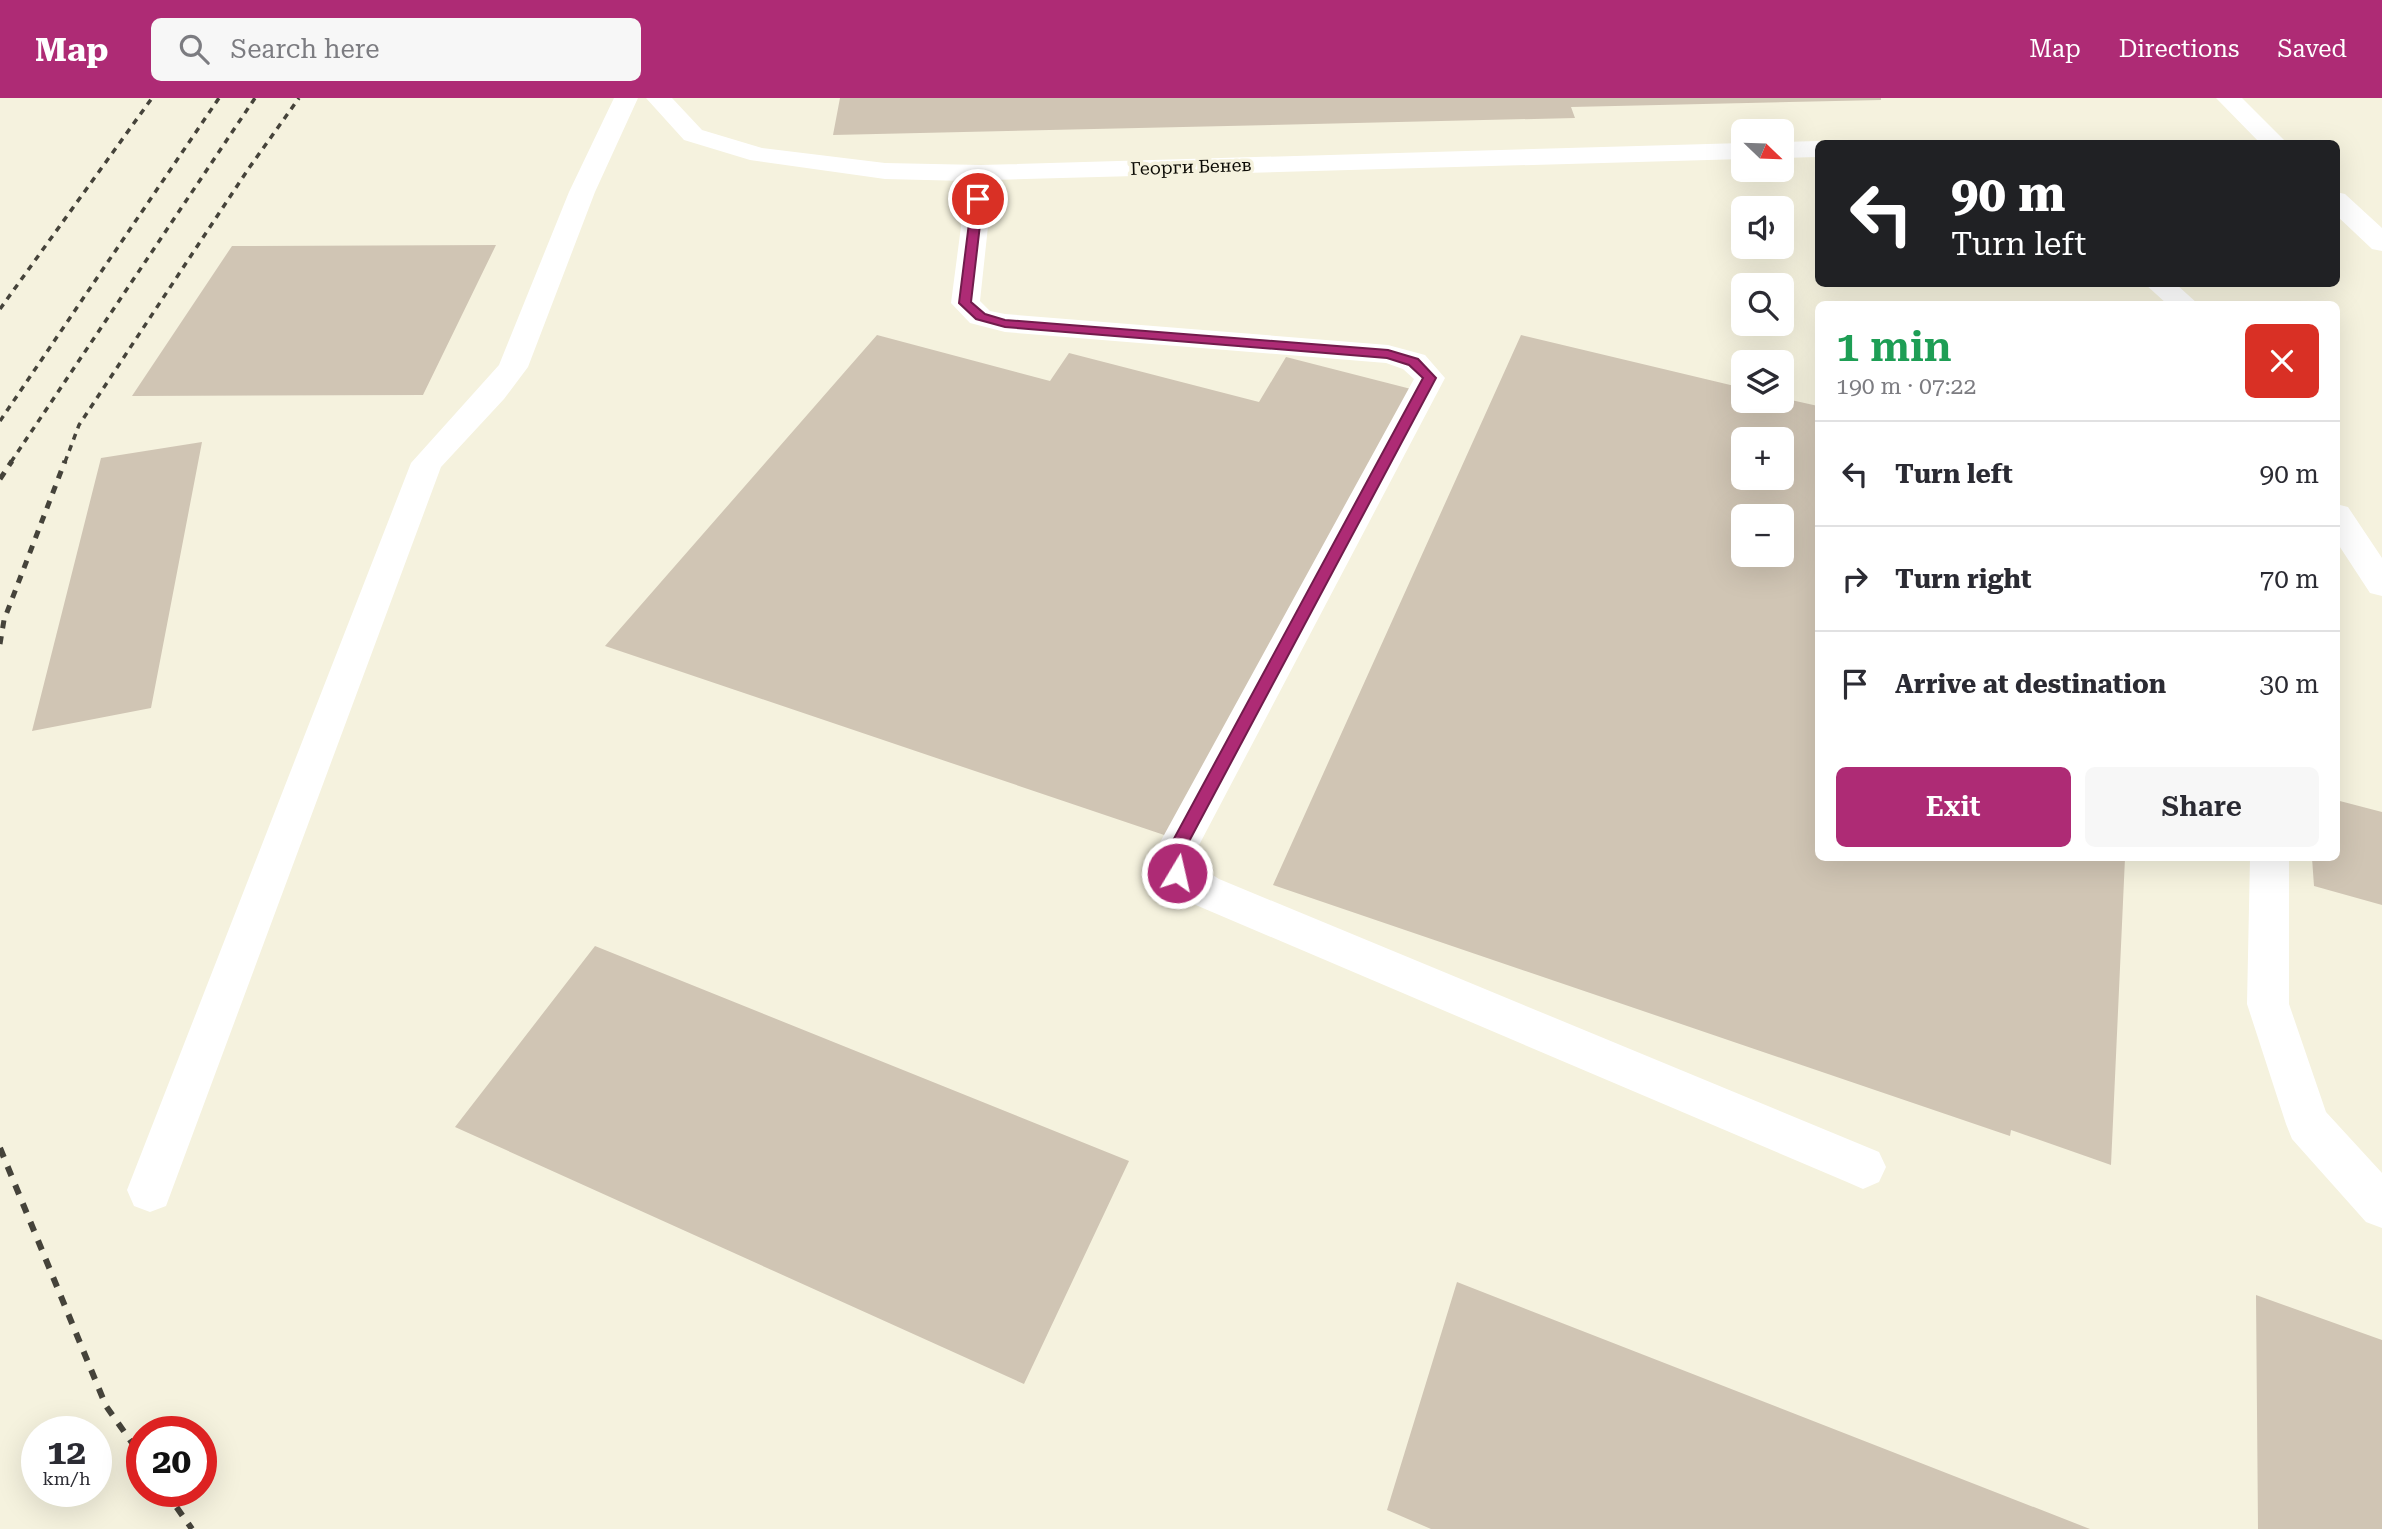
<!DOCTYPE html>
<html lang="en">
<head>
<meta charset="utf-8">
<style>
  body { margin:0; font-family:"Roboto Serif",serif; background:#f7f7f7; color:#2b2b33; height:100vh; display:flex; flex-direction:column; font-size:26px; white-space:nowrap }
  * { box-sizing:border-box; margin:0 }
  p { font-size:23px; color:#7c7c81 }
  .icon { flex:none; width:38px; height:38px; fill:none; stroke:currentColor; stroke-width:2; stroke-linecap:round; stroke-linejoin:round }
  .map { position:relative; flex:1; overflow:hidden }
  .sheet { position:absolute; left:1815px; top:203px; width:525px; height:560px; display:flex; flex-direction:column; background:#fff; border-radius:10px; box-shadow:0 7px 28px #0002 }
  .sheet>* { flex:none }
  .hud { position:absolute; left:1815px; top:42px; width:525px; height:147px; border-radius:10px; box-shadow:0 7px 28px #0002; background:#202124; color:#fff; overflow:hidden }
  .needle { width:46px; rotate:113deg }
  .controls { position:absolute; left:1731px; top:21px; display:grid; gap:14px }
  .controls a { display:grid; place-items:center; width:63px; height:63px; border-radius:10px; background:#fff; box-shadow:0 7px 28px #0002; font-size:35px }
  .speed { position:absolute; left:21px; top:1318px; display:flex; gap:14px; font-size:35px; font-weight:700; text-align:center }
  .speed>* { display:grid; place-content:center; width:91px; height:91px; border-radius:50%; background:#fff; box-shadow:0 7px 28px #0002; line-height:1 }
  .speed small { font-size:18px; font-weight:400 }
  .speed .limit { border:10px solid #d22; background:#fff; color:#111 }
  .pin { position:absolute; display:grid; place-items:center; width:60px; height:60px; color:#fff; margin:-30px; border:4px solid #fff; border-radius:50%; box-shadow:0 2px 7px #0007 }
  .me { position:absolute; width:77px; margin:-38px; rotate:9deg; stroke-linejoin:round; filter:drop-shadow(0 0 5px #0008) }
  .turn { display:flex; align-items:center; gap:24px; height:147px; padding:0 21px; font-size:32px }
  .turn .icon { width:91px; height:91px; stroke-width:2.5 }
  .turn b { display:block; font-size:49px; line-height:60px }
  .round { display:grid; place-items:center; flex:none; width:74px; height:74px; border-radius:10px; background:#f7f7f7 }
  .headline { display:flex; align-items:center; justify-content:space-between; height:119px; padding:0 21px }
  h1 { font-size:42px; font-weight:600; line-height:52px; color:#1e9e55 }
  .cta { display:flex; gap:14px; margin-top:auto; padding:14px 21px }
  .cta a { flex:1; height:80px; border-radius:10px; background:#ae2b75; color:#fff; font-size:28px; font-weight:600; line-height:80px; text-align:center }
  .cta a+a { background:#f7f7f7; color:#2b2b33 }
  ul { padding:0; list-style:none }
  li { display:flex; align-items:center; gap:21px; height:105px; padding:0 21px; border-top:2px solid #e1e1e2 }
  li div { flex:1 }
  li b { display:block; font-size:26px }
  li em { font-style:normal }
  header { display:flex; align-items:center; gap:42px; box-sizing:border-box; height:98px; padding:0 35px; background:#ae2b75; color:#fff }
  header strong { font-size:33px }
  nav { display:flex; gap:38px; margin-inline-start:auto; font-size:24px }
  .search { width:490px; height:63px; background:#f7f7f7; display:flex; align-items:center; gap:18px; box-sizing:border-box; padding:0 24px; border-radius:10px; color:#7c7c81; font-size:26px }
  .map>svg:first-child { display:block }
</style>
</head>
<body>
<header>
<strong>Map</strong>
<div class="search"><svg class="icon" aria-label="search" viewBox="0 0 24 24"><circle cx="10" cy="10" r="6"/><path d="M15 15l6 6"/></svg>Search here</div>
<nav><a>Map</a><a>Directions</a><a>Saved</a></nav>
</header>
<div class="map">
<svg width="2382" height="1431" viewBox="0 0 2382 1431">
  <rect width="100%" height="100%" fill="#f5f2de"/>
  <!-- building -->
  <path fill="#d0c5b4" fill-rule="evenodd" d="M840 0H1881V2L1571 9 1575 20 833 37Z
    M496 147 423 297 132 298 232 148Z
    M877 237 1050 283 1069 255 1259 304 1286 259 1411 291 1176 741 605 548Z
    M1521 237 1743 290V303H1782V300L1818 308V760H2125L2111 1067 2011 1032 2010 1038 1273 787ZM1743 341H1782V380H1743ZM1743 418H1782V457H1743Z
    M202 344 151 610 32 633 101 360Z
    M2336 702 2382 714V807L2314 788 2312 760H2336Z
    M595 848 1129 1063 1024 1286 455 1029Z
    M1457 1184 2090 1431H1431L1387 1412Z
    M2256 1197 2382 1242V1431H2258Z"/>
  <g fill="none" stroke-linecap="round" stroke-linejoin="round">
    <!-- minor -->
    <path fill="#fff" fill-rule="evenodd" d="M614 0H638L595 94 528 269 504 301 441 369 166 1108 150 1114 134 1108 127 1092 411 365 499 267 569 94Z
      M646 0H672L702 32 762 50 885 65 981 67 1743 45V61L993 82 980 203 990 213 1005 216 1388 247 1425 257 1445 280 1198 749 1197 767 1219 781 1879 1054 1886 1069 1879 1084 1863 1091 1847 1084 1191 805C1161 786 1157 785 1158 748L1414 281 1403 271 1386 265 1005 234 970 225 951 205 967 83 885 81 750 62 684 42Z
      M2216 0H2242L2288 46H2261Z
      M1818 43 1827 46H1818V59L1782 60V44Z
      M2336 94 2345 96 2382 130V153L2372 151 2336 117Z
      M2145 186H2176L2198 206H2167Z
      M2336 406 2348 409 2382 460V498L2370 495 2336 443Z
      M2250 760H2289V906L2326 1014 2382 1075V1130L2366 1124 2292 1041 2286 1026 2247 906Z"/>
    <!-- rail-far2 -->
    <path stroke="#45433a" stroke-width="3.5" stroke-dasharray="6 6" stroke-linecap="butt" d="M0 211 152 0
      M0 323 219 0
      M11 364 255 0
      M65 364 79 327 249 70 299 0"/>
    <!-- rail-far1 -->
    <path stroke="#45433a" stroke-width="5" stroke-dasharray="8 8" stroke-linecap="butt" d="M0 381 12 363
      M0 546 4 522 65 363"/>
    <!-- rail -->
    <path stroke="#45433a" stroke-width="6" stroke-dasharray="10 10" stroke-linecap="butt" d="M0 1050 106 1308 142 1359
      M165 1393 192 1431"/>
  </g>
  <!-- route -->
  <path fill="#ae2b75" stroke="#711c4c" stroke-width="2" d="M978 98 983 101 971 204 985 216 1005 222 1388 252 1418 261 1436 280 1186 749 1182 780H1171L1169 775 1170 748 1423 280 1409 267 1387 260 1005 229 976 221 959 205 972 101Z"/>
  <g text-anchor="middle" stroke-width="7" stroke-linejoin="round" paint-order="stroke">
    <!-- far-street labels -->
    <g font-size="18" fill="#0d0c06" stroke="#f5f2de">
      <text transform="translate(1191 69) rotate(-2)" y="6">Георги Бенев</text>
    </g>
  </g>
</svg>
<div class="controls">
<a><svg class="needle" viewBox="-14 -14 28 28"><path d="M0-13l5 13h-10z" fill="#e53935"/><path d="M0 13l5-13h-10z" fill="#7c7c81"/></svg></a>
<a><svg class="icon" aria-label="sound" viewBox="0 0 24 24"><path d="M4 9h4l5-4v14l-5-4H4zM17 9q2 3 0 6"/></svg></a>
<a><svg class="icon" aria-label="search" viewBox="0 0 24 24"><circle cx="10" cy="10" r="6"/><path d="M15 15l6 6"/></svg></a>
<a><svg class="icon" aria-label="layers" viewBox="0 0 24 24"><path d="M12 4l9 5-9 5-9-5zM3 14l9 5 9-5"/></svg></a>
<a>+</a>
<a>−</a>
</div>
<div class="speed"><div>12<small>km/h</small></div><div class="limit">20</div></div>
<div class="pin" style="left:978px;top:101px;background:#d93025"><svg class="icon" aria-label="arrive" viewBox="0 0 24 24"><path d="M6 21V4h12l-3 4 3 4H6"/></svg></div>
<svg class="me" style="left:1177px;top:775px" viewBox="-20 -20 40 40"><circle r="17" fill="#ae2b75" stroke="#fff" stroke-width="3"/><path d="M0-11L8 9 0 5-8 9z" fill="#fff"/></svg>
<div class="hud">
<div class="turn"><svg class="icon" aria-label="left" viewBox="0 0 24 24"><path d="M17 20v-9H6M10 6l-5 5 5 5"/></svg><div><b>90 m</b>Turn left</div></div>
</div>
<section class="sheet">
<div class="headline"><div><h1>1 min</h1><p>190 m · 07:22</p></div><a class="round" style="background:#d93025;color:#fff"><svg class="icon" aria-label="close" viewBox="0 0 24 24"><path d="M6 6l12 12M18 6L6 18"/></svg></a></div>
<ul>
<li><svg class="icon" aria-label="left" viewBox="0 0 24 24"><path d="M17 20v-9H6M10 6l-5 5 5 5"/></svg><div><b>Turn left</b></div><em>90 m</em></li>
<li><svg class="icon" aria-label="right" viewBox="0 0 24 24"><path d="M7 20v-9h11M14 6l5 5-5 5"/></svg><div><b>Turn right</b></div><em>70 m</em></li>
<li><svg class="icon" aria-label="arrive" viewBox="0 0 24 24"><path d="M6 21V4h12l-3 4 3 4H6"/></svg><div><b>Arrive at destination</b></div><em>30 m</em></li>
</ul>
<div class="cta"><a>Exit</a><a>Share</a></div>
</section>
</div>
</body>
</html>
